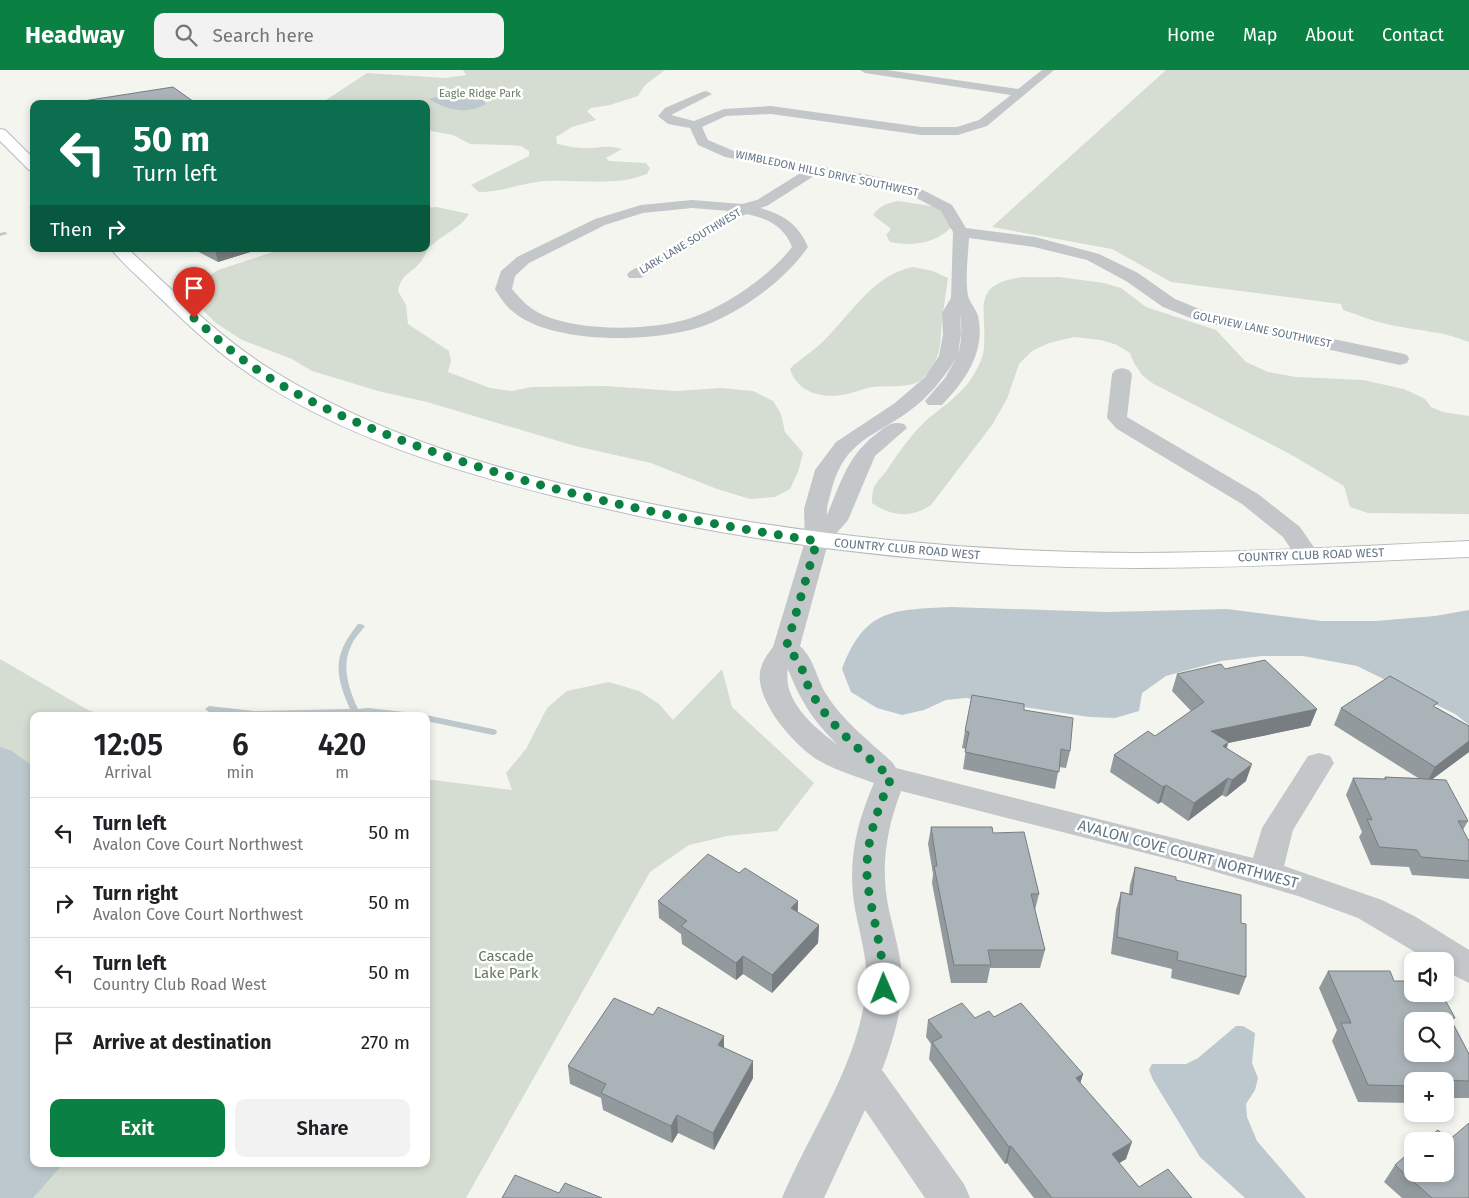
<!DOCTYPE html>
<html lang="en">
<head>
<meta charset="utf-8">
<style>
  body { margin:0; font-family:"Fira Sans",sans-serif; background:#f2f2f2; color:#202124; height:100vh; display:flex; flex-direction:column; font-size:19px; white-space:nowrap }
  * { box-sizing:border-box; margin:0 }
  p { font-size:16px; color:#757577 }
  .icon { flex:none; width:28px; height:28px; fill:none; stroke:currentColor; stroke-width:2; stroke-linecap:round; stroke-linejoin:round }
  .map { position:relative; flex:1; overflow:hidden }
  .side { position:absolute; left:30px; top:642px; width:400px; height:455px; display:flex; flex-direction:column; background:#fff; border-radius:10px; box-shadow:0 2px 8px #0003 }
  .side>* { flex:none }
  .guide { position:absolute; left:30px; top:30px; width:400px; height:152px; border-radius:10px; box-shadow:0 2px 8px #0003; background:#0b6e4f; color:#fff; overflow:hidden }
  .tools { position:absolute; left:1404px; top:882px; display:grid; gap:10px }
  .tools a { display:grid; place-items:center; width:50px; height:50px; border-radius:10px; background:#fff; box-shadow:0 2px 8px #0003; font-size:25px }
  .pin { position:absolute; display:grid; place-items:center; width:42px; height:42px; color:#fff; margin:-51px -21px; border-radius:50% 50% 50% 0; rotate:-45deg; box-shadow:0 0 5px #0007 }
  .pin .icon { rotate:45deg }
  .me { position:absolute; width:55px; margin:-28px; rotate:359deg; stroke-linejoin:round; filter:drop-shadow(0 0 4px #0008) }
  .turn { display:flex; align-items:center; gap:18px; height:105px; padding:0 20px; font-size:22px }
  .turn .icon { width:65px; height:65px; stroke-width:2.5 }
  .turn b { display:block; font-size:35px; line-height:42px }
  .then { display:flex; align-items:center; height:48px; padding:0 20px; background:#0003; gap:10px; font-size:19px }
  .eta { display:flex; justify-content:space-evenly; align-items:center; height:85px; text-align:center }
  .eta b { font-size:30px; font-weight:600; line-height:35px }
  .button { display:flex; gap:10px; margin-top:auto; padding:10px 20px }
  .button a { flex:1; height:58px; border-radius:10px; background:#0b8043; color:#fff; font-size:20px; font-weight:600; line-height:58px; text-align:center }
  .button a+a { background:#f2f2f2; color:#202124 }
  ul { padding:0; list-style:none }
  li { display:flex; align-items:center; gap:15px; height:70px; padding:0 20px; border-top:1px solid #e0e0e0 }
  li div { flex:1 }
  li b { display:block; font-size:19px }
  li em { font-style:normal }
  header { display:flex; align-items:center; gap:30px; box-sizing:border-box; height:70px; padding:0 25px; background:#0b8043; color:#fff }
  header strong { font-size:24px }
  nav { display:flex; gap:28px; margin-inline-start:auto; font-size:18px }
  .search { width:350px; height:45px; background:#f2f2f2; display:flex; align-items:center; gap:12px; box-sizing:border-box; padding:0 18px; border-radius:10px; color:#757577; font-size:19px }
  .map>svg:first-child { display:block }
</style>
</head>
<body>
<header>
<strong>Headway</strong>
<div class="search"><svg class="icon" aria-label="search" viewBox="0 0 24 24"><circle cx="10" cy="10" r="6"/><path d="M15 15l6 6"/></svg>Search here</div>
<nav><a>Home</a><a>Map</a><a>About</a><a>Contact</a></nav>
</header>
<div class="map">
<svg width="1469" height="1128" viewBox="0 0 1469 1128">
  <rect width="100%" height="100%" fill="#f5f5f0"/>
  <!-- green -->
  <path fill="#d5dcd1" d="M463 0H665L645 15 638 26 610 35 591 38 587 41 596 50 572 57 556 67 557 74C565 75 574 78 582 78 596 79 608 74 622 79L606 88 609 91 646 93 650 98 647 104C615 117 581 109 547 111 524 112 503 122 479 122L471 115 529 86V81L521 76 508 75 470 74 453 65 426 60V34H320L367 3 446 8 466 5Z
    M1166 0H1469V272C1445 262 1422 261 1396 256 1378 253 1361 246 1343 240L1341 234 1171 212 1112 179 992 157Z
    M898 131 938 137 954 154C939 173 913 177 890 172L886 165 891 159 873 145C880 135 888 133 898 131Z
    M437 137 469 144C461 158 443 164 431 176 426 181 423 190 418 195 407 206 402 204 398 221L406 235 408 254 449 281 451 291 448 302 490 318 512 321 532 317 605 316 677 321 721 318 753 321 773 331 781 344 785 362 803 383 798 402 790 419 775 427 750 429 717 419 651 393 575 376 427 332 378 321 312 301 292 289 242 270 216 253 189 226V219L218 200 282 179H426V138Z
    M913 197 933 201 948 208C946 222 944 236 942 250 940 274 942 290 922 309 912 319 886 315 873 317 864 318 856 322 847 324 824 329 798 324 790 299 798 290 808 285 817 277 848 250 870 205 913 197Z
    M1022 207H1059L1104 213 1121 218 1146 237 1216 260 1246 292 1268 302 1296 307 1363 310 1404 319 1425 329 1431 337 1443 342 1469 346V444L1368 443 1350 437 1344 416 1290 384 1152 313 1142 305 1134 293 1130 283 1117 275 1101 270 1074 267 1049 273 1032 281 1019 294 1007 329 992 355 931 435C912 448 892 447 872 433 872 411 878 414 889 397 901 379 913 362 930 347 944 336 958 326 969 312 975 303 984 288 984 277 987 237 970 215 1022 207Z
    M0 589 88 640 107 646H34V1094H426V709L512 720 506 703 526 679 547 638 567 621 609 612 639 621 659 634 673 650 722 599 732 637 814 713 777 761 727 766 689 775 650 802 466 1128H0Z"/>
  <!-- water -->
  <path fill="#bcc8cd" d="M442 25 483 30 486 34C467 45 447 40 429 29Z
    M951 537 1106 542 1227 539 1322 551H1375L1435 546 1469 540V655L1455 644 1357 596 1303 586H1262L1221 591 1166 606 1142 623 1139 641 1115 648 1089 647 966 628 946 630 924 640 902 645 877 638 851 622 842 599C865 538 893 540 951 537Z
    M0 677 12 681 34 697V1094H63L33 1128H0Z
    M1236 956H1243L1255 963 1252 993 1258 1008 1255 1020 1246 1034 1247 1047 1257 1071 1306 1128H1245L1200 1087 1153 1010 1149 1000 1152 994H1186L1198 988Z"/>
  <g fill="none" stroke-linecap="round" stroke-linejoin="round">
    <!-- stream -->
    <path fill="#bcc8cd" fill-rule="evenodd" d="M5 162 7 163V164L0 166V163Z
      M358 554H361L365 556C360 563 354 568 351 576 341 597 349 619 358 639L368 638 414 643 417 644 418 646H391L368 644 251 646 209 642 205 639 209 636 255 641 350 639C334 603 333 585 358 554Z
      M426 645 493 659 496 660 497 662 496 664 493 665 426 651V646H423Z"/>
    <!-- major casing -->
    <g stroke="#b6babe" stroke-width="2">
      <path id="major" d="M0 59 5 60 34 89V101L29 100 0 71Z
        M111 179H128C175 222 220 269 275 302 378 365 496 400 614 426 785 464 960 482 1135 483 1247 483 1358 476 1469 471V487C1358 491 1248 498 1137 498 942 498 747 475 558 427 447 399 332 364 238 296 209 275 183 250 157 225 142 210 124 195 111 179Z"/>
    </g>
    <!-- minor -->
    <path fill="#c3c7ca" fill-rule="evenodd" d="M860 0H887L1018 19 1042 0H1054L987 56 958 65H921L771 44 726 46 702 57 708 70 734 81 869 105 919 118 952 135 966 158 1035 167 1099 184 1138 203 1175 229 1209 243 1400 283 1407 285 1409 289 1407 293 1400 295 1198 251 1163 237 1126 211 1087 190 1034 177 969 168C968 187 965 207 968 226 970 233 976 239 978 246 986 282 965 311 942 335H928L925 331 945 308 957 287C943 309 929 327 908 342 873 367 845 371 832 418 830 427 826 436 827 445 842 410 848 384 880 361 888 355 893 351 904 354L907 358 875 386 848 450 828 473 800 576C815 590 816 608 826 624 842 650 869 671 892 692L896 698 1253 788 1262 758 1308 686 1319 683 1330 686 1334 693 1293 760 1284 796 1382 830 1416 847 1469 880V913L1445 901V891H1430L1358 848 1298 826 1192 795 901 721C886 761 880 798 889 840 894 863 901 885 902 908 903 939 893 971 882 1000L964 1114 970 1128H925L865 1040 824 1128H782C811 1059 857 997 866 921 869 893 860 866 855 839 847 794 856 754 874 713 855 706 834 700 816 689 794 674 764 640 760 612 758 598 765 587 773 577L805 471 804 439 815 400 836 372 895 333 925 307 939 286 943 264 942 243 951 228 953 162 941 141 909 124 868 113 817 104 767 136 760 138C784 145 798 154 808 177 785 210 744 240 706 255 659 273 550 276 511 240 505 235 499 226 495 219L501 201 517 187 595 149 641 135 692 130 742 134 757 130 802 102 725 87 698 75 690 58 668 54 658 46 665 38 702 22 706 21 712 24 671 45 694 51 724 39 771 36 921 57H957L979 50 1011 25 865 3ZM692 138 729 141 629 202 627 205 629 208H641L746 144C767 148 784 156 792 177 770 206 728 234 694 247 655 261 581 262 543 245 530 239 521 230 512 219L515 206 529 193 605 155 643 143ZM960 244C962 258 962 271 958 284L961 264ZM788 599C800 630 813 651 838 675 815 658 782 631 788 599Z
      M1122 298 1129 300 1132 304 1127 347 1258 424 1300 457 1320 486 1317 491 1308 493 1299 491 1283 467 1242 434 1117 359 1107 348 1112 304 1115 300Z"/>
    <!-- major -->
    <use href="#major" fill="#fff" fill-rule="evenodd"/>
  </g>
  <!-- wall -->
  <path fill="#929a9e" d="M193 179H260L218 192Z
    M1225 599 1317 639 1310 656 1228 673 1227 678 1246 711 1226 727 1222 725 1188 751 1161 732 1158 734 1110 702 1114 685 1155 666 1191 641 1172 621 1177 604Z
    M1436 637 1469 656V682L1432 709 1468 751 1463 760 1469 771V809L1412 805 1409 797 1371 795 1359 767 1362 762 1346 725 1353 708 1384 709 1385 707 1418 708 1334 655 1341 638Z
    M1024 640 1070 681 1066 698 1059 697 1055 719 963 699 966 679 962 678 965 661Z
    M931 757 993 763 1039 824 1035 840 1045 880 1040 898H990L987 913H951L932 813 933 804 928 774Z
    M1135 797 1176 810 1241 853 1246 907 1239 925 1171 908 1172 899 1111 884 1116 840 1121 822 1129 824 1130 815Z
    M739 803 798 831V842L819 855 818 873 772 923 743 904 736 910 682 874 681 864 659 848 658 831Z
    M1328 901 1394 911 1455 948 1452 952 1469 984V1028H1445V1011H1412V1033L1358 1032 1332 971 1337 960 1319 918Z
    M994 947 1083 1004 1080 1013 1126 1089 1119 1093 1139 1117 1192 1128H1034L1007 1093 1005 1094 929 989 931 974 926 967 928 950Z
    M724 978 753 1008 714 1080 678 1063 672 1073 603 1040 601 1028 570 1014 568 996Z
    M1395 1095 1469 1128H1402L1384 1112Z"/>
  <!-- shaded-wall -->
  <path fill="#777d81" d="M215 179H260L218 192Z
    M1317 639 1310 656 1228 673 1223 689 1211 661Z
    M1469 671V682L1426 714 1435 697Z
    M1252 694 1246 711 1226 727 1232 710Z
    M1228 708 1222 725 1188 751 1194 733Z
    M1166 715 1161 732 1158 734 1163 717Z
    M798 831 797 848 791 838Z
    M819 855 818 873 772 923V905Z
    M743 886V904L736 910V893Z
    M724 966V983L718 975Z
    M753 991V1008L714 1080 713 1063Z
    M1083 1004 1078 1021 1076 1008Z
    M677 1045 678 1063 672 1073 671 1056Z
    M1132 1072 1126 1089 1106 1101 1112 1084Z
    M1011 1076 1007 1093 1005 1094 1009 1077Z"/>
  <!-- building -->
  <path fill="#aab3b8" stroke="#777d81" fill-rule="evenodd" d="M173 17 197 34H79L77 32Z
    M297 31 304 34H286Z
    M1265 590 1317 639 1211 661 1229 672 1223 676 1252 694 1232 710 1228 708 1194 733 1166 715 1163 717 1114 685 1148 661 1155 666 1204 632 1177 604 1221 594 1225 599Z
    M1390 606 1438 633 1433 636 1469 656V671L1435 697 1341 638Z
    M972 625 1024 634V640L1073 648 1070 681 1061 679 1059 702 965 682 969 662 965 661Z
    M1385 707 1446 710 1468 751H1458L1469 771V791L1421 787 1417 780 1379 777 1367 749 1372 750 1353 708 1386 709Z
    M931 757H992L993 763 1024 762 1039 824H1031L1045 880H988L991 895H954L934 796H937Z
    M708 784 739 803 745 798 798 831 791 838 819 855 772 905 743 886 736 893 681 856 687 851 658 831Z
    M1135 797 1176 807V810L1241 825V853L1246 854V907L1177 890 1178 882 1117 867 1121 822 1132 825Z
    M1328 901H1390L1394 911H1412V924H1442L1455 948H1450L1469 984V1011L1432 1010 1433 1011H1412V1016L1368 1015 1341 953H1351ZM1412 951H1445V984H1412Z
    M614 928 653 945 658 937 724 966 718 975 753 991 713 1063 677 1045 671 1056 601 1023 606 1014 568 996Z
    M962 933 975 948 989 941 994 947 1021 933 1083 1004 1076 1008 1132 1072 1112 1084 1139 1117 1168 1099 1192 1128H1052L1011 1076 1009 1077 932 972 942 967 928 950Z
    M1469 1053V1128H1432L1395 1095 1412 1080V1104H1445V1071H1424L1438 1060 1449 1070Z
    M515 1105 559 1123 565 1113 602 1128H502Z"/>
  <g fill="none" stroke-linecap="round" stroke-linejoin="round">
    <!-- route -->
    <path stroke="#0b8043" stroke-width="9" stroke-dasharray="0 16.2" d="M194 248C212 264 230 281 249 294 295 327 349 350 401 370 535 421 676 449 817 471L786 578C807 596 801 607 814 627 833 659 864 683 891 708 876 743 863 778 868 816 873 851 884 883 884 919"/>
  </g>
  <g text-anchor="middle" stroke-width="5" stroke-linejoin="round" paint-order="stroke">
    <!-- far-park labels -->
    <g font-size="11" fill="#667a60" stroke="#fff">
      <text x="480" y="27">Eagle Ridge Park</text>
    </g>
    <!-- far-street labels -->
    <g font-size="11" fill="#617584" stroke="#fff">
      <text transform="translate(827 103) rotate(12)" y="4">WIMBLEDON HILLS DRIVE SOUTHWEST</text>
      <text transform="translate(690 171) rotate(-31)" y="4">LARK LANE SOUTHWEST</text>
      <text transform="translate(1262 259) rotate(12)" y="4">GOLFVIEW LANE SOUTHWEST</text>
    </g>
    <!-- street labels -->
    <g font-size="12" fill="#617584" stroke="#fff">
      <text transform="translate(907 479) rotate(5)" y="4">COUNTRY CLUB ROAD WEST</text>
      <text transform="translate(1311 485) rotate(-2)" y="4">COUNTRY CLUB ROAD WEST</text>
    </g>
    <!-- near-street labels -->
    <g font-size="15" fill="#617584" stroke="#fff">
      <text transform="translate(1188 784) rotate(15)" y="5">AVALON COVE COURT NORTHWEST</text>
    </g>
    <!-- near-park labels -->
    <g font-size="15" fill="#667a60" stroke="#fff">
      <text x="506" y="891">Cascade<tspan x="506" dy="17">Lake Park</tspan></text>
    </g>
  </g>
</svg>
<div class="tools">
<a><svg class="icon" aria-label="sound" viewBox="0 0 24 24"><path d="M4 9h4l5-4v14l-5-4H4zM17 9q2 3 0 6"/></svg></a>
<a><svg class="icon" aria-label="search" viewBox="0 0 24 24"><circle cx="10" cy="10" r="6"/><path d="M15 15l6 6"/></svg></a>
<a>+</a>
<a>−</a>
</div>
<div class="pin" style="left:194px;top:248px;background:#d93025"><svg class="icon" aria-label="arrive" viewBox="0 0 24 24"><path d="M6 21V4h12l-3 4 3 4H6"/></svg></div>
<svg class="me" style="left:884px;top:919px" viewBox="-20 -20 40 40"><circle r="19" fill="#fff"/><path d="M0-13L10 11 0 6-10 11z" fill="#0b8043"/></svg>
<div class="guide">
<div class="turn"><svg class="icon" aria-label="left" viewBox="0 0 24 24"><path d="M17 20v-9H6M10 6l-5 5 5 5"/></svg><div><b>50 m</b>Turn left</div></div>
<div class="then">Then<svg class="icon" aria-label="right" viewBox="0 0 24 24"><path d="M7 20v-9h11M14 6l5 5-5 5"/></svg></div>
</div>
<section class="side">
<div class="eta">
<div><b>12:05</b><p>Arrival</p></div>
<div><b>6</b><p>min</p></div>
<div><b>420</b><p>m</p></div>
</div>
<ul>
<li><svg class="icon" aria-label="left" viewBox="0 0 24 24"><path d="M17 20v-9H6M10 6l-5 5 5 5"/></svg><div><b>Turn left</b><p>Avalon Cove Court Northwest</p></div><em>50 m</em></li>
<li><svg class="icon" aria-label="right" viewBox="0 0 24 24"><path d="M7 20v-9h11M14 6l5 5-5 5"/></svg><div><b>Turn right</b><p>Avalon Cove Court Northwest</p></div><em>50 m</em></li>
<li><svg class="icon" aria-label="left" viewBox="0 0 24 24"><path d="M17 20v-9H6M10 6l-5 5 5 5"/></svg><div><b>Turn left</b><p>Country Club Road West</p></div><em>50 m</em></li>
<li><svg class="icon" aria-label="arrive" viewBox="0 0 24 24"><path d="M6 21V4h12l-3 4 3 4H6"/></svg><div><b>Arrive at destination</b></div><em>270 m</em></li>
</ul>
<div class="button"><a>Exit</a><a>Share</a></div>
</section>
</div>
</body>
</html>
